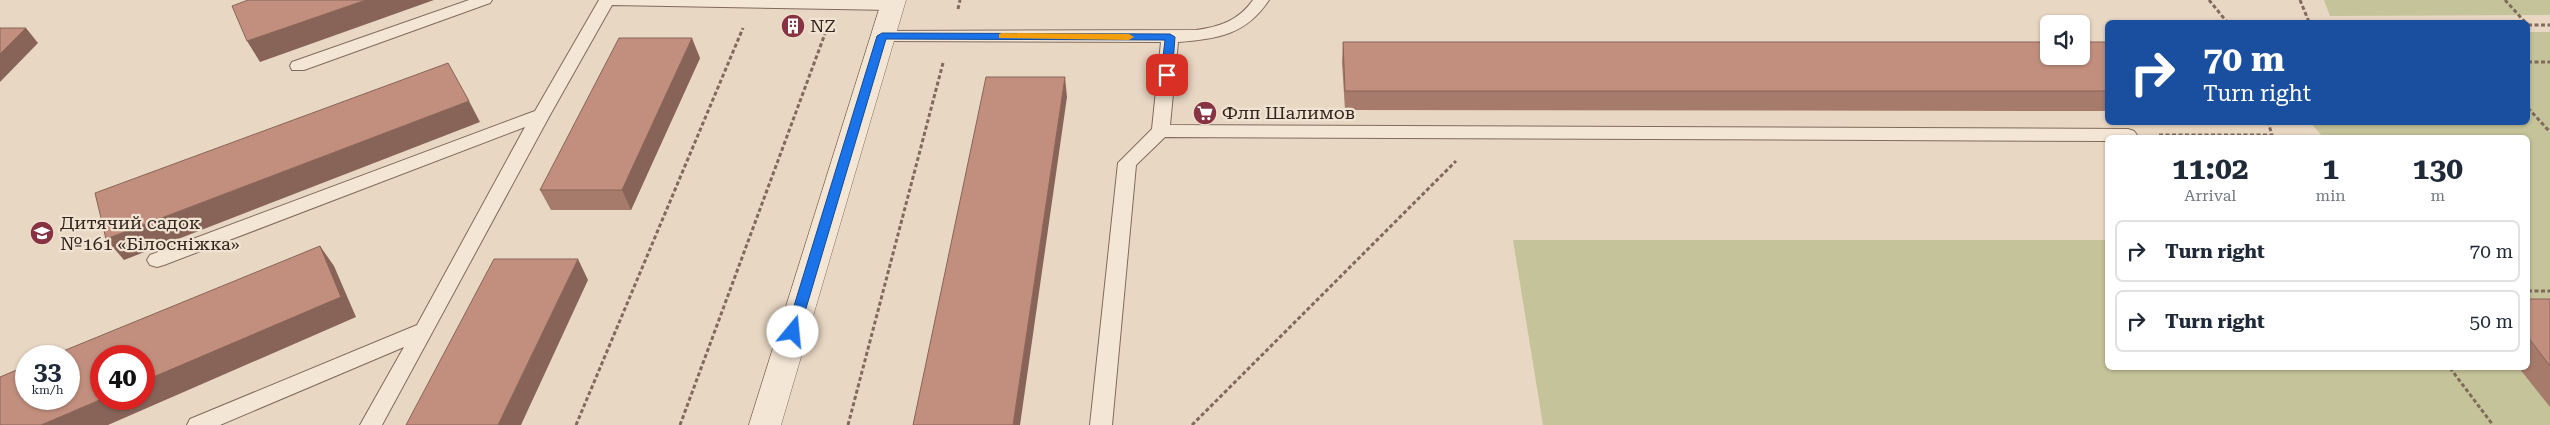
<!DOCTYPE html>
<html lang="en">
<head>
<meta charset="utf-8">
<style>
  body { margin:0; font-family:"Roboto Serif",serif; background:#f6f6f7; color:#1f2937; height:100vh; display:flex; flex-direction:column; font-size:19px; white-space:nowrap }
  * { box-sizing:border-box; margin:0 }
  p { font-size:16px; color:#747a83 }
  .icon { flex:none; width:28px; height:28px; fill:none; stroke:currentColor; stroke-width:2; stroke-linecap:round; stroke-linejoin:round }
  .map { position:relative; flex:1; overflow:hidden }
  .sheet { position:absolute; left:2105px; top:135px; width:425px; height:235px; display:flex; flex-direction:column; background:#fff; border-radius:8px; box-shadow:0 1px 4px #0004 }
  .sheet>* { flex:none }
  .banner { position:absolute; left:2105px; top:20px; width:425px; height:105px; border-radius:8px; box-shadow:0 1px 4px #0004; background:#1a4fa0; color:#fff; overflow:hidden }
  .tools { position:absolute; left:2040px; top:15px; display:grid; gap:10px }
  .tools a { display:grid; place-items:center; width:50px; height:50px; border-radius:8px; background:#fff; box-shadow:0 1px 4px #0004; font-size:25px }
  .speed { position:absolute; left:15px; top:345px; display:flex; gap:10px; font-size:25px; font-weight:700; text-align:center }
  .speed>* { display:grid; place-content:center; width:65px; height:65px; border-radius:50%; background:#fff; box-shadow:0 1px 4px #0004; line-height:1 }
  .speed small { font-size:12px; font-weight:400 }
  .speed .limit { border:8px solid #d22; background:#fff; color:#111 }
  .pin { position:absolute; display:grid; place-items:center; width:42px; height:42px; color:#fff; margin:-21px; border-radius:10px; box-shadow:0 2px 8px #0006 }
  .me { position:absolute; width:55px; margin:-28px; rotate:17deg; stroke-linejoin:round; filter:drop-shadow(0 0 4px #0008) }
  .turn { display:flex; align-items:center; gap:18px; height:105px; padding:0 15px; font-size:22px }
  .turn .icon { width:65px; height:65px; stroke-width:2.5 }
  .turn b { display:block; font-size:35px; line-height:42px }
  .eta { display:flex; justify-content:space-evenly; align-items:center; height:85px; text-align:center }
  .eta b { font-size:30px; font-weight:700; line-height:35px }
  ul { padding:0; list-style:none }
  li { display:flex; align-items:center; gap:15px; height:62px; margin:0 10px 8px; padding:0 5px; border:2px solid #e0e1e3; border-radius:8px }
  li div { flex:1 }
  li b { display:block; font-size:19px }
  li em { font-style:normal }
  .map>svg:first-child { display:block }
</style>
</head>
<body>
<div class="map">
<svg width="2550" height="425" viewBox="0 0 2550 425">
  <rect width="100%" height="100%" fill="#e8d7c3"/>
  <!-- green -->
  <path fill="#c5c399" d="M2324 0H2550V15L2330 16Z
    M2528 32H2550V425H1543L1513 240H2107L2108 368H2528V138L2323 137 2311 123 2528 122Z"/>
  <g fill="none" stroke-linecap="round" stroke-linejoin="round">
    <!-- service casing -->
    <g stroke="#806a5c" stroke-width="2">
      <path id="service" d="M469 0H492L490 3 304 70H292L290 66 292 62Z
        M599 0H883L898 2 900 5 892 10 612 5 550 115 382 425H360L404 347 220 425H187L190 419 417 325 525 127 164 265 157 267 150 265 147 260 150 255 535 111Z
        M1253 0H1269C1246 35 1217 39 1178 42L1170 125 2128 129 2134 131 2137 135 2135 138H2108V141L1165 137 1136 165 1112 425H1090L1118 163 1152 129 1161 42 882 41 876 40 874 36 876 32 882 31 1196 30C1220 27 1239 20 1253 0Z"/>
    </g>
    <!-- tertiary casing -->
    <g stroke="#806a5c" stroke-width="1">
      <path id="tertiary" d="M882 0H906L781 425H749Z"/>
    </g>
    <!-- path -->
    <path stroke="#806a5c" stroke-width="3" stroke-dasharray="4 2.5" stroke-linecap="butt" d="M2209 0 2227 22
      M2300 0 2309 22
      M2505 0 2525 22
      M958 9 960 0
      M2528 25H2550
      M2528 62H2550
      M2528 108 2550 132
      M2159 135H2272L2268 122
      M2528 291H2550
      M2450 368 2493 425
      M576 425 743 28
      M680 425 826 31
      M848 425 943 63
      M1192 425 1456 161"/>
    <!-- service -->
    <use href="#service" fill="#f4e6d5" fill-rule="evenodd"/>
    <!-- tertiary -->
    <use href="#tertiary" fill="#f4e6d5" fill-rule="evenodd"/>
  </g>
  <!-- wall -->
  <path fill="#a77b6c" d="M1343 42H2108V111L1345 110 1342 62Z
    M700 58 631 210H551L540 190Z
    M2528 299H2550V407L2519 368H2528Z"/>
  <!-- shaded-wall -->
  <path fill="#886458" d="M366 0H434L260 62 247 41Z
    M26 28 38 43 0 82V54Z
    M692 38 700 58 631 210 622 190Z
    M1065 77 1067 97 1020 425H1013Z
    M469 101 480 122 124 260 106 239Z
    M320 246 334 266 356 317 108 425H41L102 399H144V381Z
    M578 259 588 280 521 425H498Z"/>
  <!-- building -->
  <path fill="#c28f7e" stroke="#886458" d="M248 0H366L247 41 232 6Z
    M0 28H26L0 54Z
    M619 38H692L622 190H540Z
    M1343 42H2049V56H2081V42H2108V91H1345Z
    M448 63 469 101 106 239 95 193Z
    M986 77H1065L1013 425H913Z
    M320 246 341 297 144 381V356H101V399H102L41 425H0V377L26 366V399H69V356H51Z
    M494 259H578L498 425H406Z
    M2528 299H2550V366L2528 337Z"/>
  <!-- route -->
  <path fill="#1a73e8" stroke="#114b97" d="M882 33 1170 34 1175 37 1172 75 1167 78 1161 75 1165 40 886 39 799 332 793 337 786 332 877 36Z"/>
  <!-- slow -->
  <path fill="#f59e0b" d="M1002 33 1129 34 1134 37 1129 40 999 38V34Z"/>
  <!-- icons -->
  <defs>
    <g id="building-disc" transform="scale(1.25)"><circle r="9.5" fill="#883341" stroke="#f1e3d2"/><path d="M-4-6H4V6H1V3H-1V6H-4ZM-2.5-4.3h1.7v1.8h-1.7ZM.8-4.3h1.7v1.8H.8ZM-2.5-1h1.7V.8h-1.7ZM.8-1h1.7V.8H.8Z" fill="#fff"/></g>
    <g id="supermarket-disc" transform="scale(1.25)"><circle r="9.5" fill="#883341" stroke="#f1e3d2"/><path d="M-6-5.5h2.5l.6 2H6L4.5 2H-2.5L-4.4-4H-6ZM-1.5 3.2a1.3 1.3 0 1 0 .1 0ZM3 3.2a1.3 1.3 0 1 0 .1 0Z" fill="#fff"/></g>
    <g id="school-disc" transform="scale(1.25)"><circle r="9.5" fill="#883341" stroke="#f1e3d2"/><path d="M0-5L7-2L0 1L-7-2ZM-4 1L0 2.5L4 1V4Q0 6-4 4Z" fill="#fff"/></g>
  </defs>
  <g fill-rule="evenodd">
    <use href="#building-disc" x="793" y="26"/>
    <use href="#supermarket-disc" x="1205" y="113"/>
    <use href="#school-disc" x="42" y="233"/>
  </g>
  <g text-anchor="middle" stroke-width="4.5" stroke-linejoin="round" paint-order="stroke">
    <!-- poi labels -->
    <g font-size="18" fill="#32251e" stroke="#f1e3d2" text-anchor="start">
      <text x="810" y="32">NZ</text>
      <text x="1222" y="119">Флп Шалимов</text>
      <text x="60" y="229">Дитячий садок<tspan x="60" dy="21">№161 «Білосніжка»</tspan></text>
    </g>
  </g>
</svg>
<div class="tools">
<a><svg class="icon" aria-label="sound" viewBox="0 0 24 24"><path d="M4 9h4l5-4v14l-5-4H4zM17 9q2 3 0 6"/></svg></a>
</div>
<div class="speed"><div>33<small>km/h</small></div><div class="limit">40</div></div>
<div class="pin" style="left:1167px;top:75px;background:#d93025"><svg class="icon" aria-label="arrive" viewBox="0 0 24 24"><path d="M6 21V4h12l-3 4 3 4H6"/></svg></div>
<svg class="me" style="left:793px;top:332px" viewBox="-20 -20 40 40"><circle r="19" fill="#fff"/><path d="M0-13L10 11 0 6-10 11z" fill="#1a73e8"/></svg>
<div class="banner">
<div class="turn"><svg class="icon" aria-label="right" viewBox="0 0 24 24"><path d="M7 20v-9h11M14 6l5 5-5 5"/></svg><div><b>70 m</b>Turn right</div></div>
</div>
<section class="sheet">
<div class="eta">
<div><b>11:02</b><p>Arrival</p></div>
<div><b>1</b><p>min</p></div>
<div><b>130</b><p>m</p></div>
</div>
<ul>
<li><svg class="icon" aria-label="right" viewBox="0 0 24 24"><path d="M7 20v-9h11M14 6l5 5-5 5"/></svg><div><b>Turn right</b></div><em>70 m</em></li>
<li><svg class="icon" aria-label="right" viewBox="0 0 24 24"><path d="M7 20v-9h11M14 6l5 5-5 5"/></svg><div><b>Turn right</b></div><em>50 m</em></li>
</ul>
</section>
</div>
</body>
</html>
